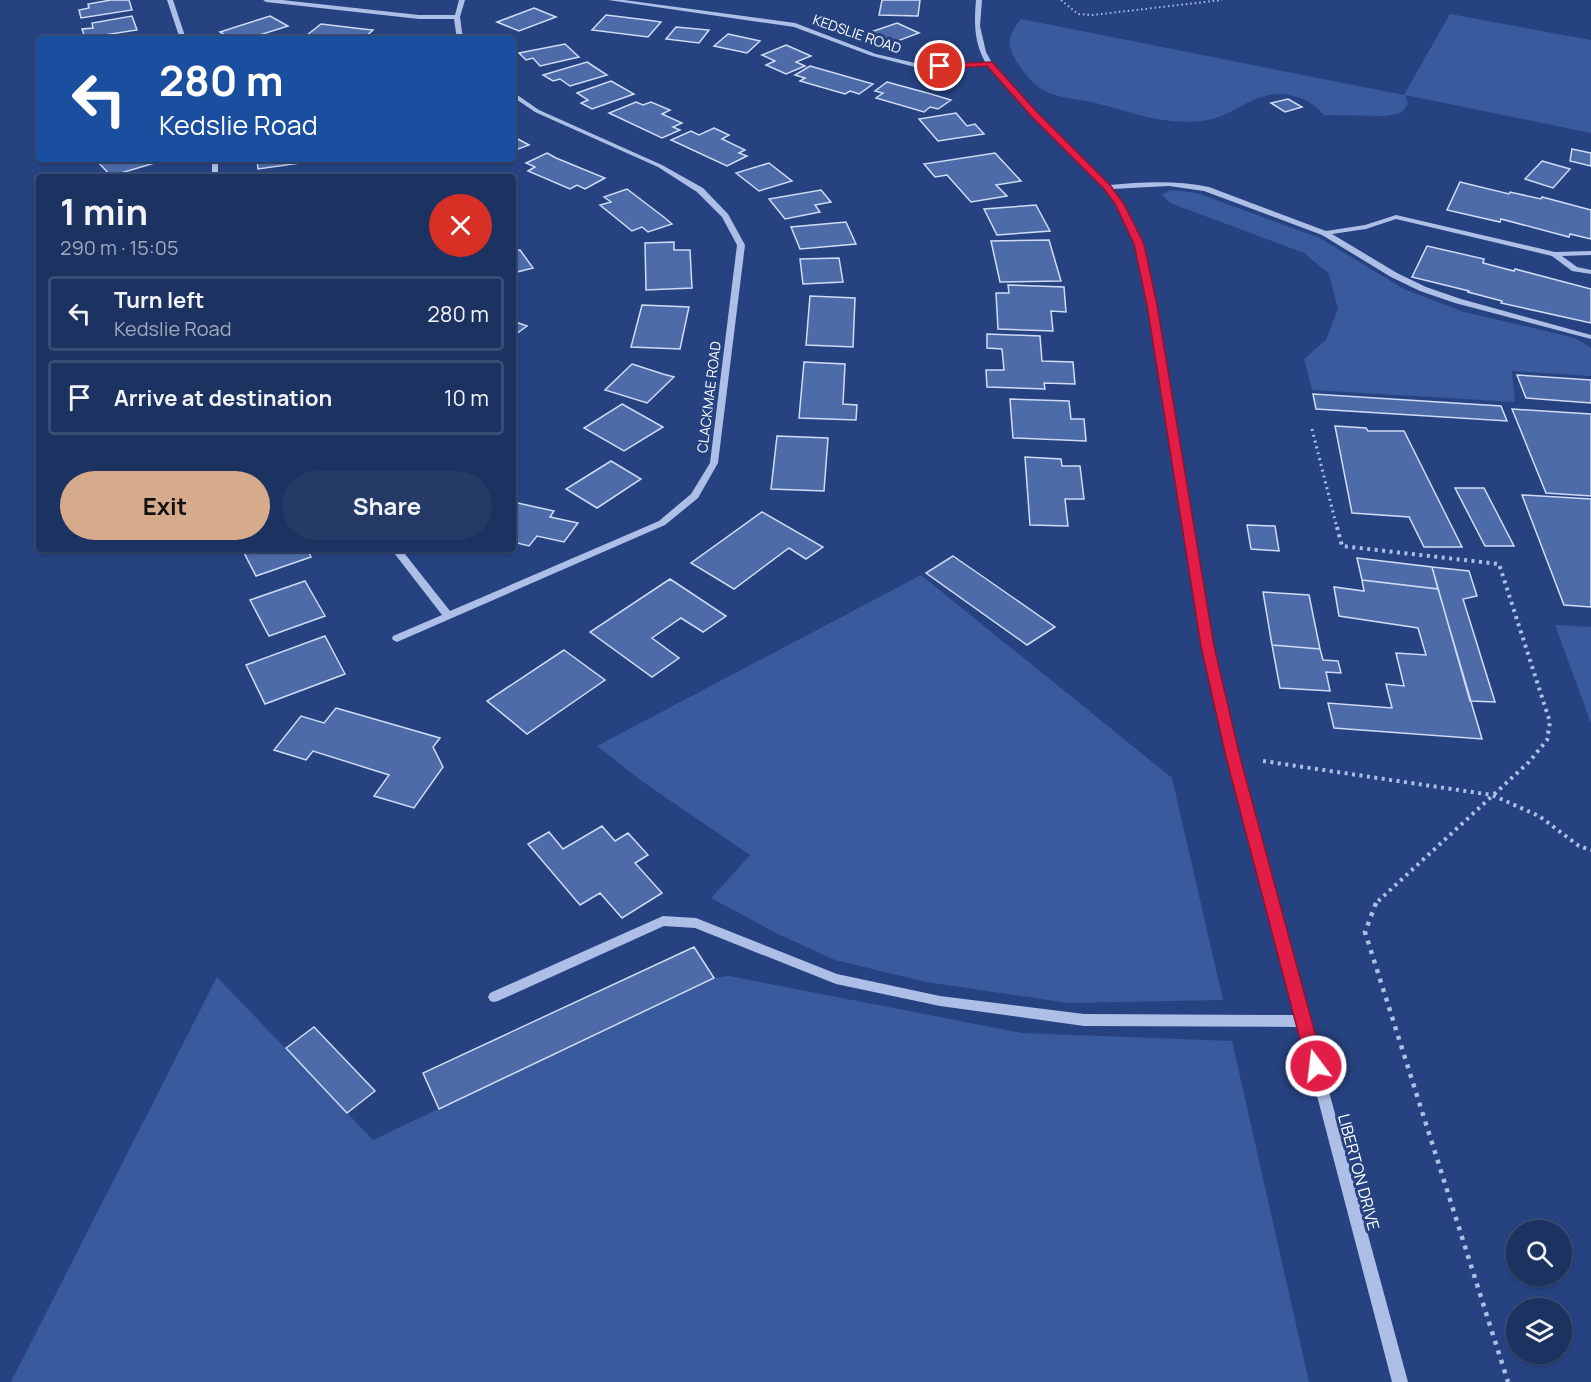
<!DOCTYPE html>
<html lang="en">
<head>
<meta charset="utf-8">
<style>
  body { margin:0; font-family:Manrope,sans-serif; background:#253a66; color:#f1f3f6; height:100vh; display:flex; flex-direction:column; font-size:22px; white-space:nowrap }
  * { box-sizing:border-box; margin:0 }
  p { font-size:20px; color:#a0aabd }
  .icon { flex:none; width:33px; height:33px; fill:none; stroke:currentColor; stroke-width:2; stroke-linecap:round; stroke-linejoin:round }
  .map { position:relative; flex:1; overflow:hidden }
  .panel { position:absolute; left:36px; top:174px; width:480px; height:378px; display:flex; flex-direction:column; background:#1c3260; border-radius:6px; box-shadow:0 2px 4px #0004,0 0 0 2px #3a4d75 }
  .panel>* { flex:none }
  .top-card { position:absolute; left:36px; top:36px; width:480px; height:126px; border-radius:6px; box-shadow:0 2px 4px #0004,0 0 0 2px #3a4d75; background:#1a4fa0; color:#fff; overflow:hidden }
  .fabs { position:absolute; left:1506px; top:1220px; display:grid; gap:12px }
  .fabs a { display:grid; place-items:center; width:66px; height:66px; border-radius:50%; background:#1c3260; box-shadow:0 2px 4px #0004,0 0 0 2px #3a4d75; font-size:30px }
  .pin { position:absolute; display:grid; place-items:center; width:51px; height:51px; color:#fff; margin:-26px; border:3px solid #fff; border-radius:50%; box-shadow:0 2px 6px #0007 }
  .me { position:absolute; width:66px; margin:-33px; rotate:345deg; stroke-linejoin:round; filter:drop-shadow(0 0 4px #0008) }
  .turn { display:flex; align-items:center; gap:21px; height:126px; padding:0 24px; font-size:27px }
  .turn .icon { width:78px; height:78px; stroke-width:2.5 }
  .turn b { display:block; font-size:42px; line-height:51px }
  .round { display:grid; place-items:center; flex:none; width:63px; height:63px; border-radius:32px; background:#253a66 }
  .head { display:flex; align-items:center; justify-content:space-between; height:102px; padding:0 24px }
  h1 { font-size:36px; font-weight:700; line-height:45px }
  .action { display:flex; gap:12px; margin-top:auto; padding:12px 24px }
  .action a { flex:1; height:69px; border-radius:36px; background:#d6ab8b; color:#111; font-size:24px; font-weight:700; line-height:69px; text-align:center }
  .action a+a { background:#253a66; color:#f1f3f6 }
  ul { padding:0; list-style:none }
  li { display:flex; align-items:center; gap:18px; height:75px; margin:0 12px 9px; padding:0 12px; border:3px solid #3a4d75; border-radius:6px }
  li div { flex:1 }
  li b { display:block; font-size:22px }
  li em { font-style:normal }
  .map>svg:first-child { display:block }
</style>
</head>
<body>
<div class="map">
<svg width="1591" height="1382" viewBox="0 0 1591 1382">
  <rect width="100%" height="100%" fill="#264280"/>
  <!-- green -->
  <path fill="#3a5a9e" d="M1450 14 1591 40V133L1405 95 1408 104 1401 113 1385 116 1324 115C1313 101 1294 93 1276 94 1250 96 1233 115 1208 120 1165 127 1132 112 1092 102 1076 99 1058 98 1043 90 1034 85 1027 76 1021 68 1007 48 1005 38 1021 19L1404 95Z
    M1170 190 1197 193 1320 238 1404 289 1464 312 1575 338 1591 348V376L1512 371 1515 402 1312 390 1304 359 1326 340 1338 309 1329 274 1304 253 1170 203 1162 195Z
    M921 575 1172 778 1223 1000 1069 1003 926 982 835 960 776 933 711 898 750 855 643 782 597 746Z
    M1555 625 1591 627V723Z
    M729 976 1022 1033 1232 1041 1309 1382H11L217 977 373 1140 714 978Z"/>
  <!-- building -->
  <path fill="#4e6ba9" stroke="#d0dcf5" stroke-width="1.5" d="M111 0H129L132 10 81 18 79 10 89 8 88 4Z
    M882 0H920L918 16 879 15Z
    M534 8 556 17 519 31 497 22Z
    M606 15 647 20 661 22 648 37 592 30Z
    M132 16 137 30 85 38 82 29 93 28 92 23Z
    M270 16 288 26 247 39H231L220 32Z
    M897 23 919 33 892 43 871 32Z
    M321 24 363 29 373 30 363 39H302Z
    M676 27 709 30 699 43 666 39Z
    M728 34 760 41 747 53 714 46Z
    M565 44 579 57 540 66 533 58 526 60 519 53Z
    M786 45 811 56 796 62 805 66 786 74 766 65 775 61 762 55Z
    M587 62 607 75 570 86 560 79 553 81 543 75Z
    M810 66 873 84 859 94 850 91 845 94 800 81 805 78 795 75Z
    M611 81 634 94 592 109 581 103 588 100 577 93Z
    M887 82 931 94 951 100 938 109 930 107 924 112 876 98 883 93 875 91Z
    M1288 99 1302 107 1285 112 1271 103Z
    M636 102 643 105 651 102 670 110 662 114 682 123 673 127 680 130 662 138 609 113Z
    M956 113 967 126 975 124 984 134 938 141 919 119Z
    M714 128 729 135 722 139 745 150 739 153 747 156 727 166 671 140 691 131 699 135Z
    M513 136 516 138 529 145 513 151Z
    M1572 149 1591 153V166L1570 161Z
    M547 153 556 158 605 178 585 189 577 185 570 189 528 171 535 167 526 163Z
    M995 153 1021 181 996 185 1007 196 971 202 947 175 935 177 924 164Z
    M100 159H168L111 176 96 160Z
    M257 159H314L315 161 258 169Z
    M1542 161 1570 169 1553 188 1525 179Z
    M769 163 792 181 759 191 736 173Z
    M1460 182 1509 194 1510 192 1541 199 1542 197 1591 210V239L1570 234 1569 237 1501 219 1500 222 1447 210Z
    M627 189 665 218 672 224 648 232 642 227 632 231 600 205 611 202 604 197Z
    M821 190 831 202 815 205 820 212 785 219 769 199Z
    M1036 205 1050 231 997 235 984 209Z
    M846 222 856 244 800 249 791 227Z
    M1049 240 1061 281 1000 282 991 241Z
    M674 242V250H690L692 288 646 290 645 243Z
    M1427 246 1484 259 1483 263 1514 271 1515 269 1591 289V323L1501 303 1502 301 1468 292 1469 291 1412 277Z
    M520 250 533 268 513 273V251Z
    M839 258 843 282 803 284 800 259Z
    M1008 285 1064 287 1066 312 1051 311 1053 331 998 329 996 293H1009Z
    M810 296 855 298 853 347 806 345Z
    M642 305 689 307 680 349 631 347Z
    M513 321 527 326 513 336Z
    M987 334 1040 336 1042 361 1073 362 1075 384 1044 383 1045 389 987 387 986 370H1004L1002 349 987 348Z
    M804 362 845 364 843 404 857 405 856 420 799 418Z
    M632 364 663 374 674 377 647 403 605 390Z
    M1517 375 1591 380V403L1526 398Z
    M1313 394 1501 406 1507 421 1316 409Z
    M1010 399 1069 401 1071 419H1084L1086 441 1013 438Z
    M622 404 663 427 624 451 584 428Z
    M1512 409 1591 414V496L1546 493Z
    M1335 426 1366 428 1368 431H1404L1462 547H1424L1409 517 1352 513Z
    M777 436 828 438 824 491 771 489Z
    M1025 457 1061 459 1062 466H1080L1084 499H1065L1068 526 1030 525Z
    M611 461 641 479 597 508 566 489Z
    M1455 488H1484L1514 546H1485Z
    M1522 495 1591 499V607L1564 605Z
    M513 502 554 511 550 517 578 523 564 542 537 536 529 546 513 542Z
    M762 512 823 547 806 559 789 548 734 589 691 563Z
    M1247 525 1275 526 1279 551 1251 549Z
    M242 549H307L311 557 256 576Z
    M953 556 1005 592 1055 627 1027 645 926 573Z
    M1357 558 1432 567 1438 589 1362 580Z
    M1432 567 1469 571 1477 596 1463 599 1495 702 1470 701Z
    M670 579 726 616 703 632 681 618 652 638 679 658 652 677 590 632Z
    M1362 580 1438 589 1482 739 1334 728 1328 703 1392 708 1386 684 1404 686 1396 653 1426 655 1418 628 1339 616 1334 587 1364 591Z
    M305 581 325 616 269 636 250 600Z
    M1263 592 1309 595 1320 649 1272 645Z
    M325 636 345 674 265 704 246 665Z
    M1272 645 1320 649 1323 660 1338 661 1341 673 1326 672 1330 691 1280 688Z
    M564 650 605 680 527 734 487 701Z
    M336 708 440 738 433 747 443 767 414 808 374 796 389 775 313 751 306 760 274 750 301 716 324 723Z
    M602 826 615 841 628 833 648 855 635 863 662 893 622 918 600 893 580 905 528 844 549 832 563 849Z
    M694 947 714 978 439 1109 423 1073Z
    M314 1027 375 1091 347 1113 286 1048Z"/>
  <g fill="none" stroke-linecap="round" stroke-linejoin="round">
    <!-- path-far3 -->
    <path stroke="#adbfe6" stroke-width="2" stroke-dasharray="1.5 3" stroke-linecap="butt" d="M1061 0 1078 14 1093 15 1222 0"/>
    <!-- path-far2 -->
    <path stroke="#adbfe6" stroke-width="3" stroke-dasharray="2 4" stroke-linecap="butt" d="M1312 429 1337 528"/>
    <!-- path-far1 -->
    <path stroke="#adbfe6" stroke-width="4" stroke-dasharray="3 4.5" stroke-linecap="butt" d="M1337 527 1342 546 1499 564 1550 722 1547 740 1529 762 1375 904
      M1263 761 1492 795 1539 816 1579 846 1591 850"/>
    <!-- path -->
    <path stroke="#adbfe6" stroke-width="4.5" stroke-dasharray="4 6" stroke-linecap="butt" d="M1376 903 1365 932 1508 1382"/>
    <!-- minor -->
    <path fill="#adbfe6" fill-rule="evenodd" d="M167 0H173L186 39H180Z
      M263 0H282L419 15H455L459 0H465L460 17 463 39H457L454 19H419L266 2Z
      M608 0H624L795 23 876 54 915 63 985 62C974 41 974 23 976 0H982L980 26 986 52 992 63 1036 113 1109 185C1143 182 1175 180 1209 187L1326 231 1365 225 1396 215 1555 252 1591 251V255L1562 256 1577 267 1591 270V274L1572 271 1552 256 1396 219 1366 229 1332 234 1397 273 1426 287 1461 299 1591 335V339L1455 303 1420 291 1391 277 1322 235 1204 191 1169 186 1112 189 1123 204 1143 244 1156 305 1212 646 1238 757 1408 1382H1392L1299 1027 1084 1026 940 1006 836 984 695 928 664 926 498 1001 494 1002 490 1001 488 997 490 993 663 916 696 918 837 974 940 996 1084 1014 1296 1015 1228 757 1202 646 1148 305 1135 244 1115 204 1105 188 1032 115 987 66 940 68 915 67 872 56 794 27Z
      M513 92 539 110 662 165 703 188 728 214 745 245 718 463 698 498 665 525 397 642 393 640 392 638 393 636 442 615 391 549H401L450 611 659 521 691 494 710 463 737 245 722 217 697 192 658 167 535 112 513 97Z
      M212 159H218V177H212Z"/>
  </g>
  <!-- route -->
  <path fill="#e11d48" stroke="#92132f" stroke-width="1.5" d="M992 62 1037 112 1110 185 1124 204 1144 244 1157 305 1214 646 1240 757 1324 1066 1322 1072 1316 1074 1310 1072 1307 1066 1226 757 1201 646 1147 305 1134 244 1115 204 1104 189 1031 116 987 66 940 69 936 66 940 64Z"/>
  <g text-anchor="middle" stroke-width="6" stroke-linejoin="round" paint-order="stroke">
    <!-- far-street labels -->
    <g font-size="14" fill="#fff" stroke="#264280">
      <text transform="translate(857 34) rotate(19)" y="5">KEDSLIE ROAD</text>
      <text transform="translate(709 397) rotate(-83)" y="5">CLACKMAE ROAD</text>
    </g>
    <!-- street labels -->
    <g font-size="16" fill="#fff" stroke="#264280">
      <text transform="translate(1359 1172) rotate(75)" y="6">LIBERTON DRIVE</text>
    </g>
  </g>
</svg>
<div class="fabs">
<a><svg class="icon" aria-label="search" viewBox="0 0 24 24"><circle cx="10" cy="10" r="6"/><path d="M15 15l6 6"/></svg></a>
<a><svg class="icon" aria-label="layers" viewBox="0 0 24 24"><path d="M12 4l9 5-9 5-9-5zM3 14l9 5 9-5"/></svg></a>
</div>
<div class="pin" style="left:940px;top:66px;background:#d93025"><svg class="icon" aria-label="arrive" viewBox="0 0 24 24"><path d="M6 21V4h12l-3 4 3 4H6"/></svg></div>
<svg class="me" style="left:1316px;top:1066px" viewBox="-20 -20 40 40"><circle r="17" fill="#e11d48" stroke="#fff" stroke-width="3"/><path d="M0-11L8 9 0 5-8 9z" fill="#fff"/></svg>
<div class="top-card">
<div class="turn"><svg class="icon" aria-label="left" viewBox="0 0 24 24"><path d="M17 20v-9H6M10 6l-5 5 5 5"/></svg><div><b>280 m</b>Kedslie Road</div></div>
</div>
<section class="panel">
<div class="head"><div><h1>1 min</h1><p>290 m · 15:05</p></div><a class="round" style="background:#d93025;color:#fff"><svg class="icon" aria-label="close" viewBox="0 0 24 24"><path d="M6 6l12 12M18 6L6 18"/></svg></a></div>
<ul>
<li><svg class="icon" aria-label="left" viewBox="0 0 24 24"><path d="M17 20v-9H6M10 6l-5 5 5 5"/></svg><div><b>Turn left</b><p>Kedslie Road</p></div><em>280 m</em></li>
<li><svg class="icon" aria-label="arrive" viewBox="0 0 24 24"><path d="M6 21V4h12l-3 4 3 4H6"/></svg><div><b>Arrive at destination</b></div><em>10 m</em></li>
</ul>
<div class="action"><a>Exit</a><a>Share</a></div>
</section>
</div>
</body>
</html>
